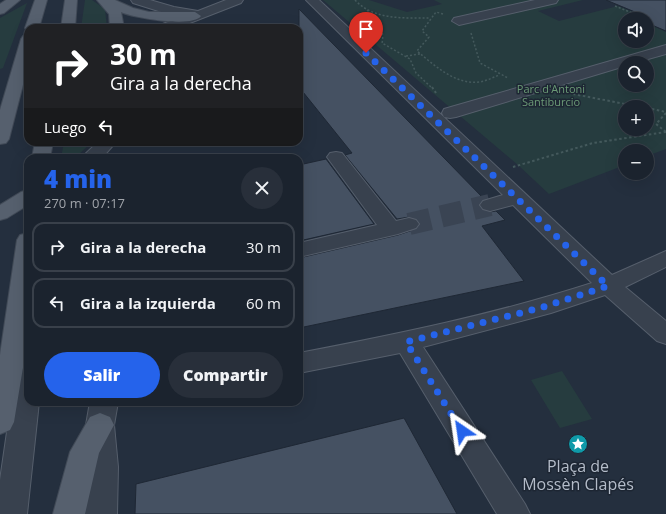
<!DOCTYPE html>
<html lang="es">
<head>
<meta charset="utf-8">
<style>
  body { margin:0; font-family:"Open Sans",sans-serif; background:#282f3a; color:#f1f3f6; height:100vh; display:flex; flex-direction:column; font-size:15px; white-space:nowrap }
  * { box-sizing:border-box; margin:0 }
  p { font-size:13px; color:#a0a4aa }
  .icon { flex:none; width:22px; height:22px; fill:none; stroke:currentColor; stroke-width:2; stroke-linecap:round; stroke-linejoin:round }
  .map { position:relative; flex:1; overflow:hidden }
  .side { position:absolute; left:24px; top:154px; width:279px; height:252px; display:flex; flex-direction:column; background:#1b232e; border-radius:12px; box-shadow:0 4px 16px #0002,0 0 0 1px #39404a }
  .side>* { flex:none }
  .top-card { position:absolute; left:24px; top:24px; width:279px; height:122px; border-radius:12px; box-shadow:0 4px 16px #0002,0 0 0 1px #39404a; background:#202124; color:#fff; overflow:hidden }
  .buttons { position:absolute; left:618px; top:12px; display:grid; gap:8px }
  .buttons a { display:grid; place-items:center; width:36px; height:36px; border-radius:50%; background:#1b232e; box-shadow:0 4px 16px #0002,0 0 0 1px #39404a; font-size:20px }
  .pin { position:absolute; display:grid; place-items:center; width:34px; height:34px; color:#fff; margin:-41px -17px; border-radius:50% 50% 50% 0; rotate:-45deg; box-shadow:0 0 4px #0007 }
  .pin .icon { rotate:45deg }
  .me { position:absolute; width:44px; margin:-22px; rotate:328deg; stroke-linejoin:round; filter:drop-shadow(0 0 3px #0008) }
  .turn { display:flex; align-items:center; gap:14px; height:84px; padding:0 20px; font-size:18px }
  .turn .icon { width:52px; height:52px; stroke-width:2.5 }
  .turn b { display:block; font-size:28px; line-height:34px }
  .then { display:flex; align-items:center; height:38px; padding:0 20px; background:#0003; gap:8px; font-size:15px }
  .round { display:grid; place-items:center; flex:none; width:42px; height:42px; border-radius:21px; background:#282f3a }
  .head { display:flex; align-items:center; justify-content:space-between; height:68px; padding:0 20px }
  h1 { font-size:24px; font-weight:800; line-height:30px; color:#2563eb }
  .primary-button { display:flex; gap:8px; margin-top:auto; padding:8px 20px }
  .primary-button a { flex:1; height:46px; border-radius:24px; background:#2563eb; color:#fff; font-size:16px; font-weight:800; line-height:46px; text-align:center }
  .primary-button a+a { background:#282f3a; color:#f1f3f6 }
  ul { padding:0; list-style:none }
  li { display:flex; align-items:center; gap:12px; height:50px; margin:0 8px 6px; padding:0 12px; border:2px solid #39404a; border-radius:12px }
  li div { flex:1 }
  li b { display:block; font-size:15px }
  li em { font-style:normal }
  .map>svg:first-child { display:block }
</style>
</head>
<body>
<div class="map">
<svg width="666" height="514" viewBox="0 0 666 514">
  <rect width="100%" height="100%" fill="#242f3e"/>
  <!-- green -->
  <path fill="#263c3f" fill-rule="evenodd" d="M85 0H92L105 9 107 28H81Z
    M323 0H369L407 12 442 4 434 0H583L538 11 559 21 618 6 652 20 625 19V41H647V23L666 32V149L647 156V151H625V165L549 194 518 165ZM625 63H647V85H625ZM625 107H647V129H625Z
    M27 3 3 68 0 69V18Z
    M64 142H92L75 158H61Z
    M562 371 592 419 560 428 531 380Z"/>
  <!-- building -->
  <path fill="#455162" stroke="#1f2835" d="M606 0H666V31L647 23V17Z
    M299 9 484 199 478 205 482 210 490 212 496 211 505 220 482 226 524 281 299 328V258L398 235 416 229 420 224 416 219 409 217 397 219 345 155 352 153 299 87Z
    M326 159 374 224 299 241V165Z
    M404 418 457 514H135L136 484Z"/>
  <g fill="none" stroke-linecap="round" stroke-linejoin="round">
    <!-- minor-tunnel -->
    <path stroke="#3a4453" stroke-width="22" stroke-dasharray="22 11" stroke-linecap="butt" d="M409 224 490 205"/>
    <!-- minor casing -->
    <g stroke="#565f6c" stroke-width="2">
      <path id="minor" d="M131 0H150L174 7 198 11 226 0H243L241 3 177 28H158L160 25 184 16 168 14 133 3Z
        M306 0H319L612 275 666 251V267L625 287 666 321V344L657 341 605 295 551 313 423 347 525 504 530 514H497L400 353 299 373V353C398 334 496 314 592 283L513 205 490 211 483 209 480 205 483 201 503 195Z
        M535 0H558L556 3 459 25 452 21 454 18Z
        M666 45V54L634 63H625V66L456 117 450 118 444 117 442 113 444 109Z
        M98 142H116L102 158H81Z
        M336 152 342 153 396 221 409 218 416 220 419 224 416 228 398 234 299 257V243L377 225 327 157 330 153Z
        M28 367V402H39L27 514H0V480L15 377 19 370Z
        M90 402H118L114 425 118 467 117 514H85L88 467 86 425Z"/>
    </g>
    <!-- major casing -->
    <g stroke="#414a57" stroke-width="2">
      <path id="major" d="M6 0H20L4 13 0 14V4Z
        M35 0H47L39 28H28V31L25 28Z
        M65 0H77L75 28H61Z
        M97 0H115L133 8 149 12H195L201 16C193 28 134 18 121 12L124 28H110L109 14Z
        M28 35V65L9 139 6 143 0 144V110L21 39 23 36Z
        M35 142H53L50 158H32Z
        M28 190V205L7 218 0 220V205L21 192Z
        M28 233V337L14 422 10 430 0 434V355L17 240 20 235Z
        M100 413 110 417 114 425 99 453 85 514H53L70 452 90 417Z"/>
    </g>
    <!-- path-far1 -->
    <path stroke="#44595c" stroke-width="1.5" stroke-dasharray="2 2" stroke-linecap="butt" d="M355 0C373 20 404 18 429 18
      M615 6 652 21
      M367 10C377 19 385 29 382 43L410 59 416 73 432 88
      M443 14 436 12 422 31 429 37 417 51C434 65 455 85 479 82 487 81 493 77 500 75
      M471 33 480 63 508 78
      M406 56 420 54"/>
    <!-- path -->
    <path stroke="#44595c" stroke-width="2" stroke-dasharray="2.5 2.5" stroke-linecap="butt" d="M432 87 436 93
      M573 94 641 107
      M647 108 666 112
      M666 113 656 124 666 132
      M513 167 593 143 666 132"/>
    <!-- minor -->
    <use href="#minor" fill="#38414e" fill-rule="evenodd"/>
    <!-- major -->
    <use href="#major" fill="#56606e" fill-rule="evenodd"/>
  </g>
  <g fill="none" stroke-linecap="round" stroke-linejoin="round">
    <!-- route -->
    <path stroke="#2563eb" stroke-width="7" stroke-dasharray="0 12.6" d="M366 53 608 286 540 308 406 342 462 431"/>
  </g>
  <!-- icons -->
  <defs>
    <g id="sight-disc" transform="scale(1)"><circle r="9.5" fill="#0f9aa8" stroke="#1d2633"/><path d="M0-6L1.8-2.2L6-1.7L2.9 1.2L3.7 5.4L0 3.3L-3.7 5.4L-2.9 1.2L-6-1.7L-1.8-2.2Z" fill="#fff"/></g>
  </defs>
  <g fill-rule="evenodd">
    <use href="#sight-disc" x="578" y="444"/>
  </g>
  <g text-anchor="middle" stroke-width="3" stroke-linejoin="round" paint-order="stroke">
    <!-- far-park labels -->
    <g font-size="11" fill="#6b9a76" stroke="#1d2633">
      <text x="551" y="93">Parc d'Antoni<tspan x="551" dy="13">Santiburcio</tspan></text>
    </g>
    <!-- near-poi labels -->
    <g font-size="16" fill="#b4bcc9" stroke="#1d2633">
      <text x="578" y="472">Plaça de<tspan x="578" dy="18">Mossèn Clapés</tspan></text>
    </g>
  </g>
</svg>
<div class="buttons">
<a><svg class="icon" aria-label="sound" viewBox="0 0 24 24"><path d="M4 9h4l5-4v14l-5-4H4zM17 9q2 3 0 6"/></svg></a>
<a><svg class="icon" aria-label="search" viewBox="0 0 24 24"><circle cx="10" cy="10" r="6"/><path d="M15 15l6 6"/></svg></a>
<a>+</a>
<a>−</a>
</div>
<div class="pin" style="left:366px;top:53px;background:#d93025"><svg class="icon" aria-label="arrive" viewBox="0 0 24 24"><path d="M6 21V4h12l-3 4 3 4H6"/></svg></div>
<svg class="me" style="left:462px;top:431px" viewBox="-20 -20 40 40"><path d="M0-17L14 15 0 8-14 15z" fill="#2563eb" stroke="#fff" stroke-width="4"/></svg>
<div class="top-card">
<div class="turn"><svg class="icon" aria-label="right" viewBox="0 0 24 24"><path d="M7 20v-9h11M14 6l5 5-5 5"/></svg><div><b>30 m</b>Gira a la derecha</div></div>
<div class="then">Luego<svg class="icon" aria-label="left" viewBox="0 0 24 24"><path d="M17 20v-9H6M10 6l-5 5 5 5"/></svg></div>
</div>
<section class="side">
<div class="head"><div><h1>4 min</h1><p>270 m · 07:17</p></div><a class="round"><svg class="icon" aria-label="close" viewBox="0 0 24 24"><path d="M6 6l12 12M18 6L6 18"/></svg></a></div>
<ul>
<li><svg class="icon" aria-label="right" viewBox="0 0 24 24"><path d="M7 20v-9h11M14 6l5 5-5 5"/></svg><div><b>Gira a la derecha</b></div><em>30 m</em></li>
<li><svg class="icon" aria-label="left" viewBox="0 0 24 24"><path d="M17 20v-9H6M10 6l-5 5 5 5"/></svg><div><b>Gira a la izquierda</b></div><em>60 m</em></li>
</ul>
<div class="primary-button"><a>Salir</a><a>Compartir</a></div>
</section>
</div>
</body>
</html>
